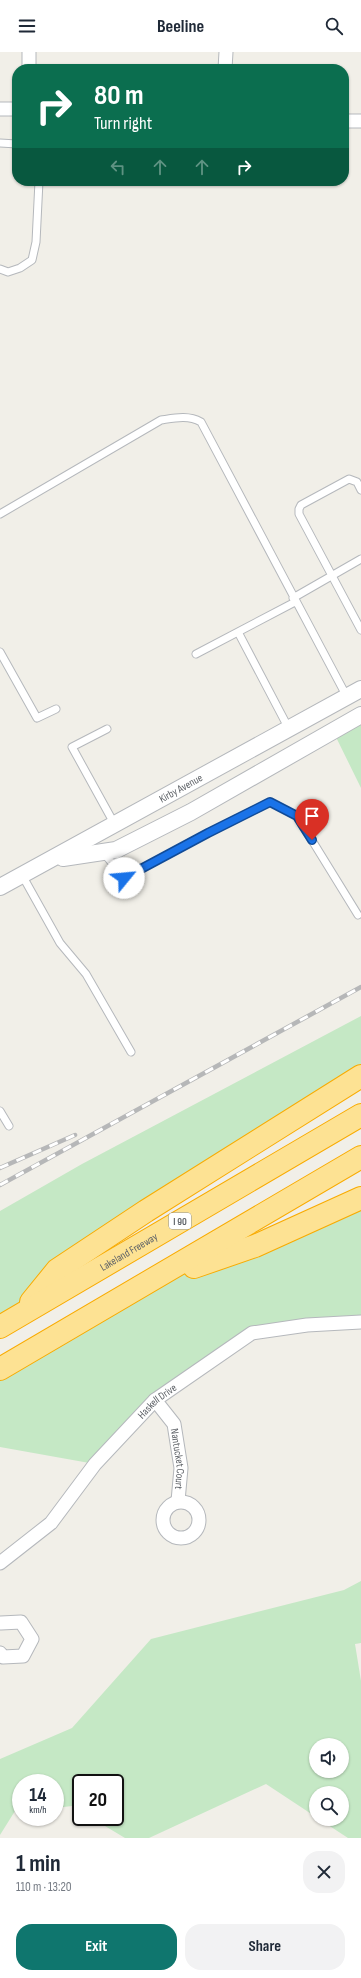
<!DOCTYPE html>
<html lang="en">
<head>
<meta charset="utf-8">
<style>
  body { margin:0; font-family:"Sofia Sans Condensed",sans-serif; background:#f2f2f3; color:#1f2937; height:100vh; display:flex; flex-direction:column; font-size:15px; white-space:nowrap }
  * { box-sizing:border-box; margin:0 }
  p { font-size:13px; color:#747a83 }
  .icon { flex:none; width:22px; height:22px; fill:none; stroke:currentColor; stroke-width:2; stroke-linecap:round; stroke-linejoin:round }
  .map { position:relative; height:1786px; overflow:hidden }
  .details { display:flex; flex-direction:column; background:#fff; flex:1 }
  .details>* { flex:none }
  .top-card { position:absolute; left:12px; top:12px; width:337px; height:122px; border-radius:16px; box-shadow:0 1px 3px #0004; background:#0b6e4f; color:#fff; overflow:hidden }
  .controls { position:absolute; left:309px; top:1686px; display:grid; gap:8px }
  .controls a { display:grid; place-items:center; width:40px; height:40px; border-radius:50%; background:#fff; box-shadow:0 1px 3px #0004; font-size:20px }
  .speed { position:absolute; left:12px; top:1722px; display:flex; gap:8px; font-size:20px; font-weight:700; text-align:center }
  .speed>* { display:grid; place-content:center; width:52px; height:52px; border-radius:50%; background:#fff; box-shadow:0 1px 3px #0004; line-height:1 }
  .speed small { font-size:10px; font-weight:400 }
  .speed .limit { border:2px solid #111; border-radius:6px; background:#fff; color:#111 }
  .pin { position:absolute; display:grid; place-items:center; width:34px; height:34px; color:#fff; margin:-41px -17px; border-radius:50% 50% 50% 0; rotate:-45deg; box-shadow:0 0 4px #0007 }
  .pin .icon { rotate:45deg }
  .me { position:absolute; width:44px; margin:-22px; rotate:62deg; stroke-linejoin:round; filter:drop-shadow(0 0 3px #0008) }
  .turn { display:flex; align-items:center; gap:14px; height:84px; padding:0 16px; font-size:18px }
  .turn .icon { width:52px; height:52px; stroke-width:2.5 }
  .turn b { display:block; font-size:28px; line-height:34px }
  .lanes { display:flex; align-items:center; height:38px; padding:0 16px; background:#0003; justify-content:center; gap:20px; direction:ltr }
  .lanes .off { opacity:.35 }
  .round { display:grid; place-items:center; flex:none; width:42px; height:42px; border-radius:16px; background:#f2f2f3 }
  .summary { display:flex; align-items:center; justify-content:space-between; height:68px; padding:0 16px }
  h1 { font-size:24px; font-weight:700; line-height:30px }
  .button { display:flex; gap:8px; margin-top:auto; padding:8px 16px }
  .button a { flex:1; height:46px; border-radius:16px; background:#0f766e; color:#fff; font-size:16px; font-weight:700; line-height:46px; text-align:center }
  .button a+a { background:#f2f2f3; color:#1f2937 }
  header { display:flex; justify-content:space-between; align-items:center; height:52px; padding:0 16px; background:#fff; font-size:18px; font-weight:700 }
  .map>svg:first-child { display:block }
</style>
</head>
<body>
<header><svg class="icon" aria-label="menu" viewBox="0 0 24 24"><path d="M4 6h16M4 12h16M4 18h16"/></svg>Beeline<svg class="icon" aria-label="search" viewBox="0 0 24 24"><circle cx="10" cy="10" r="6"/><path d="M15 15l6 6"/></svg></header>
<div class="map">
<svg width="361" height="1786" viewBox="0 0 361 1786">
  <rect width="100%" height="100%" fill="#f1efe8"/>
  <!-- green -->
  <path fill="#c5e8c5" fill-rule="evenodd" d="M361 663V736L333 679Z
    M361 964V1024L146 1159 0 1275V1159L82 1112Z
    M361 1146V1270L252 1281 166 1339 95 1412 0 1395V1317L153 1228Z
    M361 1529V1591L355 1592 361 1629V1786H348L319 1767H342V1741H316V1765L266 1732 149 1786H125L90 1765H115V1731H81V1760L72 1754 55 1756V1731H21V1758L15 1759 0 1783V1707L72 1676 151 1587 344 1538ZM316 1693H342V1719H316Z"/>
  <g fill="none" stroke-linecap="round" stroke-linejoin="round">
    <!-- service casing -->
    <g stroke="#b5b8bc" stroke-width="9">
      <path id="service" d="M0 91 17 92
        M0 217 8 220 20 216 32 208 36 190 39 129
        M361 438 357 430 349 427 301 453 299 457V462L361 578
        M0 462 161 368C175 366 188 363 201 370L347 645
        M293 546 361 507
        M238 580 289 677
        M0 600 37 666 56 657
        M196 602 295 550
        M107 677 72 695 115 773
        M103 800 124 826 208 781 270 750 297 764 358 863
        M22 823 60 891 86 922 131 1000
        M0 1059 9 1074"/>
    </g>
    <!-- minor casing -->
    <g stroke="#b5b8bc" stroke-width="15">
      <g id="minor">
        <path d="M29 17V0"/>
        <path d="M225 17 226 0"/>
        <path d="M0 57H17"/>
        <path d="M344 69H361"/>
        <path id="s1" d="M155 1348 174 1372 181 1416 178 1449"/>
        <circle cx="181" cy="1468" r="18"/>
        <path id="s2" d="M0 1511 51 1471 95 1412 155 1348 252 1281 307 1273 361 1270"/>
        <path d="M0 1601 3 1605 23 1604 32 1587 21 1570 1 1571"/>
      </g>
    </g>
    <!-- tertiary casing -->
    <g stroke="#b5b8bc" stroke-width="18">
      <g id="tertiary">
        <path d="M63 806 116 798 191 760 361 663"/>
        <path id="s3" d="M0 835 361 637"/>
      </g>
    </g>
    <!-- motorway casing -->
    <g stroke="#f9ab00" stroke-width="24">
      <g id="motorway">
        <path d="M194 1215 255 1194 361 1146"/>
        <path d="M31 1250 57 1218 146 1159 361 1024"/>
        <path id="s4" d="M0 1275 361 1063"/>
        <path d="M0 1317 361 1105"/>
      </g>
    </g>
    <!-- service -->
    <use href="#service" stroke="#fff" stroke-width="7"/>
    <!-- minor -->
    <use href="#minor" stroke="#fff" stroke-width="13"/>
    <!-- tertiary -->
    <use href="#tertiary" stroke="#fff" stroke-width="16"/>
    <!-- motorway -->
    <use href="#motorway" stroke="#fde293" stroke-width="22"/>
    <!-- rail casing -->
    <g stroke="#b6b7b8" stroke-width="4.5">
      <path id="rail" d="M0 1116 75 1083
        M0 1133 361 935"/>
    </g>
    <!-- rail -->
    <use href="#rail" stroke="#fff" stroke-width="3" stroke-dasharray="9" stroke-linecap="butt"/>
  </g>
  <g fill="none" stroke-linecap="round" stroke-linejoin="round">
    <!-- route casing -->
    <g stroke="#114b97" stroke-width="10">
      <path id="route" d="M124 826 208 781 270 750 297 764 312 788"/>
    </g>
    <!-- route -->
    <use href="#route" stroke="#1a73e8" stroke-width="7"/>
  </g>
  <g text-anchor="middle" stroke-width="3" stroke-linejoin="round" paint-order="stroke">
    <!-- shield labels -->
    <rect fill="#fff" stroke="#8f9295" stroke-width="1" x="169" y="1161" width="22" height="16" rx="3"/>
    <g font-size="10" font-weight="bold" fill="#5f6368">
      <text x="180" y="1173">I 90</text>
    </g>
    <!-- street labels -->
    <g font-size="11" fill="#5f6368" stroke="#fff">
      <text dy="4" stroke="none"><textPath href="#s3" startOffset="206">Kirby Avenue</textPath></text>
      <text dy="4" stroke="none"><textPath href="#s4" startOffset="149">Lakeland Freeway</textPath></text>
      <text dy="4" stroke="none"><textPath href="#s2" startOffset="227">Haskell Drive</textPath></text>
      <text dy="4" stroke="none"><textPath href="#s1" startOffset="66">Nantucket Court</textPath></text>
    </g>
  </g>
</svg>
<div class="controls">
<a><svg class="icon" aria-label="sound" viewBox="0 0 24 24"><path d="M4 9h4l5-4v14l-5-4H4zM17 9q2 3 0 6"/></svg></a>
<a><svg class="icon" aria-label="search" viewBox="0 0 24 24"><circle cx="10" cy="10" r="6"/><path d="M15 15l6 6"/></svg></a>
</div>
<div class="speed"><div>14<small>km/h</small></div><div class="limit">20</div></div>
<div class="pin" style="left:312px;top:788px;background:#d93025"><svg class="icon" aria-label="arrive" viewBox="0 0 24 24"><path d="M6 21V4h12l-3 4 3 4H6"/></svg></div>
<svg class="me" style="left:124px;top:826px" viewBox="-20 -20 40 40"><circle r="19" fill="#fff"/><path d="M0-13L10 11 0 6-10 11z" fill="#1a73e8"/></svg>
<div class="top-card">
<div class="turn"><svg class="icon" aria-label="right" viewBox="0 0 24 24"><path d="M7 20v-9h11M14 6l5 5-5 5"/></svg><div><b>80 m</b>Turn right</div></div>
<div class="lanes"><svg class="icon off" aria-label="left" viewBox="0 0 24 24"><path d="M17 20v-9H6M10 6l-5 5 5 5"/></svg><svg class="icon off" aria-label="ahead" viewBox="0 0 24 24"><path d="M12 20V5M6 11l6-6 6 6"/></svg><svg class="icon off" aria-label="ahead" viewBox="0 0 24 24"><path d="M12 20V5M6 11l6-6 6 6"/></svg><svg class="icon" aria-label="right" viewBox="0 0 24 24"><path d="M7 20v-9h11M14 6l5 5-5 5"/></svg></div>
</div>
</div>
<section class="details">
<div class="summary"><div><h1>1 min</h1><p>110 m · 13:20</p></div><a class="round"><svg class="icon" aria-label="close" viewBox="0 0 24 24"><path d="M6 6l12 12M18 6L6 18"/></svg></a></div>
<div class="button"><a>Exit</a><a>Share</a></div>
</section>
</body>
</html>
